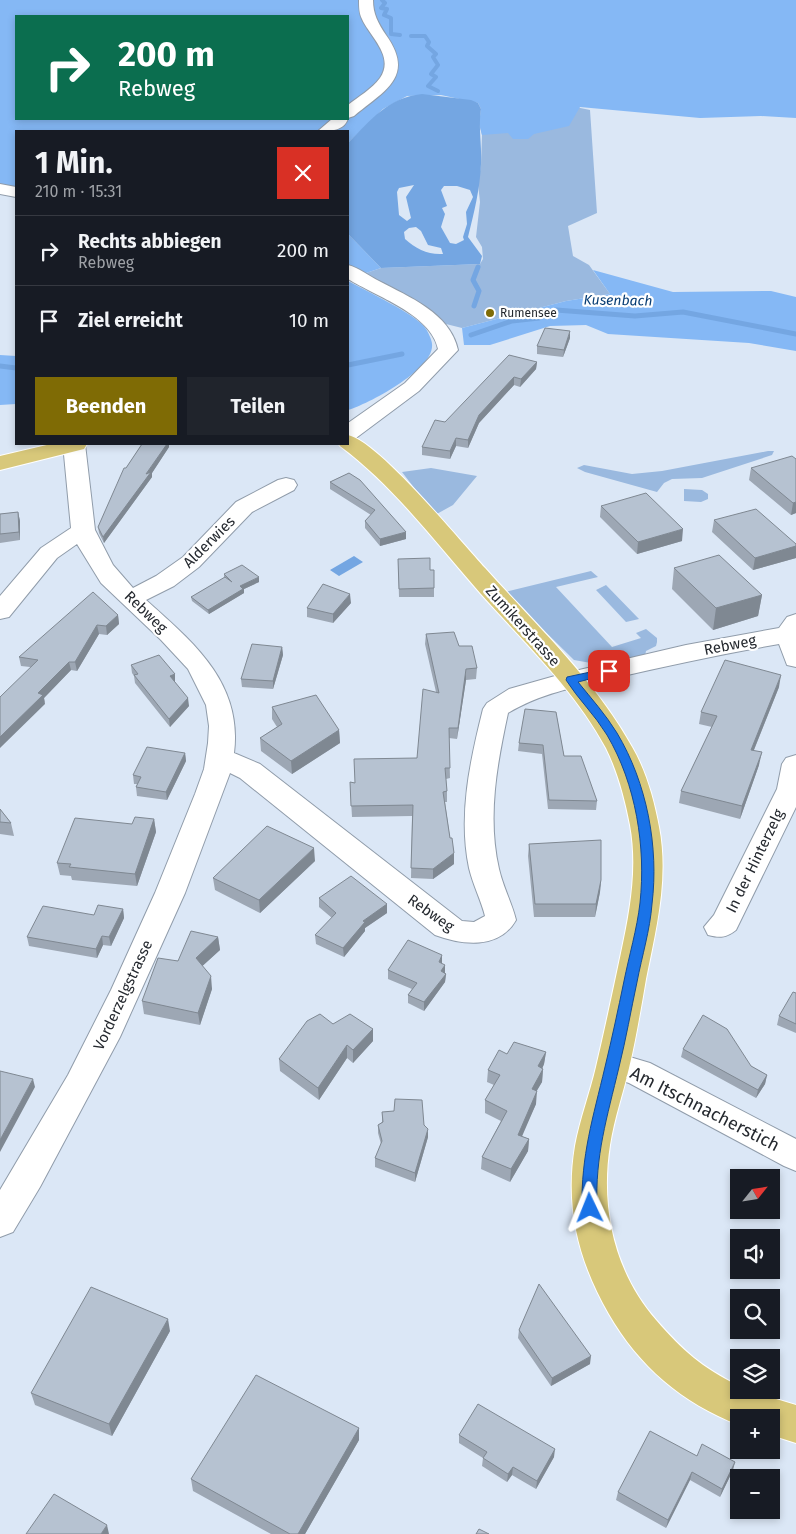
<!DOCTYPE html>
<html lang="de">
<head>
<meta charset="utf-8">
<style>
  body { margin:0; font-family:"Fira Sans",sans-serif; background:#20242c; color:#f1f3f6; height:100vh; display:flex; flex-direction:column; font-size:19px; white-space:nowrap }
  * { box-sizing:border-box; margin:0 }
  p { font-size:16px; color:#9ea1a6 }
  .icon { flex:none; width:28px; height:28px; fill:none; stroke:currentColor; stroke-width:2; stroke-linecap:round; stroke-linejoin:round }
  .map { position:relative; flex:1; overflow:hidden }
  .side { position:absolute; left:15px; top:130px; width:334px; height:315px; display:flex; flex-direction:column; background:#171b24; border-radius:0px; box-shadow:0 2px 8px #0003 }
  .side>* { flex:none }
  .top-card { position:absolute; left:15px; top:15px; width:334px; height:105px; border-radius:0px; box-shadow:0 2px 8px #0003; background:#0b6e4f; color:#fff; overflow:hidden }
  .needle { width:32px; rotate:60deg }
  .tools { position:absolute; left:730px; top:1169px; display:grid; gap:10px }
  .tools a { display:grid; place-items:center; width:50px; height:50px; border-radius:0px; background:#171b24; box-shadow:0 2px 8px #0003; font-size:25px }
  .pin { position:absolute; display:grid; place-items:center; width:42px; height:42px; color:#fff; margin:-21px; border-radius:10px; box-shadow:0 2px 8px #0006 }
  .me { position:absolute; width:55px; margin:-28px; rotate:358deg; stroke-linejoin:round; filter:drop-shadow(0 0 4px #0008) }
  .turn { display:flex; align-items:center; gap:18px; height:105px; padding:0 20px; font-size:22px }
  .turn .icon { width:65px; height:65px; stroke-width:2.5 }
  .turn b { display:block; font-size:35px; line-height:42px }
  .round { display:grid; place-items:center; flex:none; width:52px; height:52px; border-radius:0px; background:#20242c }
  .summary { display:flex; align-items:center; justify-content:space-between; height:85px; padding:0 20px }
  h1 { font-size:30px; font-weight:700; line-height:38px }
  .button { display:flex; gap:10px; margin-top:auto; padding:10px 20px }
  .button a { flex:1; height:58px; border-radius:0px; background:#7f6b05; color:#fff; font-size:20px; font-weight:700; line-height:58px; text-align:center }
  .button a+a { background:#20242c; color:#f1f3f6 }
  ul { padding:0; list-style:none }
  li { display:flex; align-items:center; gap:15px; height:70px; padding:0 20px; border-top:1px solid #363941 }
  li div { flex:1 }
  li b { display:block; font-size:19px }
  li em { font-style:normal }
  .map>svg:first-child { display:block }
</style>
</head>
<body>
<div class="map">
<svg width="796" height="1534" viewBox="0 0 796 1534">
  <rect width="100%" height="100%" fill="#dbe7f6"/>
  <!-- green -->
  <path fill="#9ab9df" d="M566 105 590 110 597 213 568 226 573 256 589 265 610 294 566 301 462 328 446 324 411 300 363 274 381 268 480 264 483 259 482 247 476 237 480 202 478 184 481 165 482 135 479 123Z
    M768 451H774L772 455 702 478 672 479 664 483 657 492 585 472 577 468 584 465 632 474 662 471Z
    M431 468 477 476 453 505 435 515 402 472Z
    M684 489 702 490 708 494V499L701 502 684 501Z
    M591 571 598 577 556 587 612 647 641 638 636 633 646 629 657 638V642L656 646 646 651 645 656 602 665 574 660 505 592Z
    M606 585 639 619 626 622 596 590Z"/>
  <!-- forest -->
  <path fill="#85b8f5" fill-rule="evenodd" d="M0 0H796V118L761 116 700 118 580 107 569 126 534 134 528 139H513L508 133 482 135 479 123 481 109 478 103 441 95 407 96 383 109 348 143V131H16V188L0 185ZM16 16H348V119H16Z
    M348 234 381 268 348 279Z
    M593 270 673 292 771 291 796 297V351L749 343 608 334 586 325 550 326 490 345H464L462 328 566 301 610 294Z
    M348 281C364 290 418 315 426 329 428 332 432 340 432 344 435 369 368 404 348 410Z
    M0 355 16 356V404L0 405Z"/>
  <!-- water -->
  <path fill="#74a6e2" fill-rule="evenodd" d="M422 94 471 100 478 103 481 109C478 127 482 145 481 164 480 189 474 213 468 237L482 256 480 264 381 268 348 234V143C371 120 387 98 422 94ZM414 185 406 197 411 218 407 221 399 215 397 192 399 188ZM457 186 470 190 473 197 466 212 467 224 463 237 464 240 456 244 450 243 441 227 445 214 442 208 447 206 441 190 444 186ZM416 227 421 231 428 245 441 248 443 254C428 255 416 249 405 239L404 232 409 228Z
    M354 556 363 562 339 576 330 570Z"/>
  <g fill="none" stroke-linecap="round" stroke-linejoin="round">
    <!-- stream-far1 -->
    <path stroke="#74a6e2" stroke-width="4" d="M382 0 385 3 381 8 387 9 384 15 391 18V34L400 35
      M411 36H425L429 42 427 46 436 54 433 57 438 65 431 74 436 77 428 86 438 91"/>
    <!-- stream -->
    <path stroke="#74a6e2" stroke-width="5" d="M474 306 479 291 473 280 478 267
      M471 335 512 321 539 318 556 310 635 316 683 312 796 334
      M348 365 402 354
      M0 366 16 368"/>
    <!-- minor casing -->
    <g stroke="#909caa" stroke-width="2">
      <path id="minor" d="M359 0H373C373 14 378 23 386 35 416 77 384 91 354 116L348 118C345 131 330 131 318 131L332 119H348V105C358 97 372 89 380 78 395 56 370 37 362 19 359 13 359 7 359 0Z
        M0 184 16 187V197L0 194Z
        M348 265C359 268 369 276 379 281 409 297 450 313 458 350L419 391 356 438 348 439V423L405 383 438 349C431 314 375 296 348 279Z
        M63 444H85L95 530 113 565 133 588 156 576 183 557 236 502 278 480 286 478 294 480 297 485 294 490 252 512 199 567 174 586 146 600C193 642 243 683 234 753L260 764 462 921 474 922 485 916C481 900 473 885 469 868 458 815 470 761 483 709L487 703 509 689 562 674 686 645 779 628 787 617 796 614V667L787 665 779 644C722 654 666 666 610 679 575 687 539 694 508 713 497 764 487 817 499 869 503 887 512 903 516 920 499 950 462 945 435 935L240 778 230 773 185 893 120 1037 40 1187 13 1232 0 1237V1190L68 1075 111 990 155 893 195 794 204 769 208 743 209 726 206 705 188 669 161 640 101 583 77 544 57 558 9 617 0 619V596L41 548 71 528Z
        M796 755V807L736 930C726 938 720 938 708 935L704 927 714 915 777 789 782 764 786 758Z
        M613 1052 650 1063 796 1139V1171L784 1166 629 1083 601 1074 597 1065 601 1056Z"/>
    </g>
    <!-- major casing -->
    <g stroke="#fff" stroke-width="2">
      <path id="major" d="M348 435C379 442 459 540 485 568 536 625 595 680 632 747 646 771 654 800 659 827 669 879 656 929 646 979 641 1008 636 1038 629 1068 623 1093 614 1119 610 1145 600 1207 614 1272 656 1320 683 1351 701 1367 739 1386V1390H746L796 1405V1443L771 1435V1418H739V1425C682 1403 639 1366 609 1314 578 1260 565 1207 575 1146 580 1119 590 1093 596 1067 605 1029 613 991 621 953 630 911 638 868 630 825 625 799 618 772 606 748 575 690 524 642 481 594 437 544 394 486 340 446L339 444H348Z
        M51 444H87L84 449 0 470V456Z"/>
    </g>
    <!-- minor -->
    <use href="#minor" fill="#fff" fill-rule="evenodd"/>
    <!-- major -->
    <use href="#major" fill="#d8c87a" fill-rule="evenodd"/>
  </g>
  <!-- wall -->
  <path fill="#9da7b4" d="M570 338 563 357 537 354V346Z
    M537 362 536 369 520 387 514 385 479 423 468 448 456 446 450 459 422 455V447L445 422Z
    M142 444H169V447L152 473V477L104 543 99 533 98 527 126 468Z
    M796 459V513L791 515 749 480 751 468Z
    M349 473 406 539 380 546 365 528V521L371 515 330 489V482Z
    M601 506 682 541 637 554 600 517Z
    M18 512 20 521V540L0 543V514Z
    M714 520 796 544V558L753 570 712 532Z
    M398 559 430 570 434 588V597H399Z
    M674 568 762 595 758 616 713 630 672 589Z
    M224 574 259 582 244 589V593L209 614 192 601 191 597 224 578Z
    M351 603 333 623 307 617V608Z
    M118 615 119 624 107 635 99 634 77 671 71 670 44 698 45 704 30 667 21 666 19 657Z
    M426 634 459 646 477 668 476 679 466 680 457 739 449 738 450 778 446 779 447 791V802H445L450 838 454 853V864L433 879 411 878 412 816 352 817 350 782 355 783 417 758 436 692 425 644Z
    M282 647 283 655 273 689 242 687 241 679Z
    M131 665 175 674V682L189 706 170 727 135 683 134 676 132 673Z
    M779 687 754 750 759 765 740 819 679 803 681 791 712 727 699 724 701 712Z
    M272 707 339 730 340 743 292 774 261 751 260 738 277 727 272 719Z
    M556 712 564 756 597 801 596 810 548 809 542 754 518 751 519 743Z
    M185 753 186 761 167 800 137 796 136 787 137 784H134L133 775Z
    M0 809 11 823 14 836 0 834Z
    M154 819 156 832 137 886 72 880 71 876 60 875 57 863 132 824Z
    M529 844 601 880 600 892 595 917H534L528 856Z
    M315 861 260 913 215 890 213 878Z
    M319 898 387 904V913L365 928V931L344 957 316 944 315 935 332 918 319 907Z
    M123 909 124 918 111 946 103 945 97 958 29 946 27 937 94 915Z
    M218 937 220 950 202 966 212 989 200 1025 144 1014 142 1001 178 961Z
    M442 964 445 973 446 974 445 982 424 1011 408 1003V995L412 989 388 979V970Z
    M796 993V1033L777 1025 779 1016Z
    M333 1024 373 1029V1041L353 1063 347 1058 319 1100 280 1071 279 1059Z
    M683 1049 751 1066 767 1075 765 1084 756 1098 681 1057Z
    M546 1052 544 1064 542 1069H543L542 1082 536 1091V1104L521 1136 529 1139 528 1151 510 1182 481 1169 482 1157 501 1121 485 1113V1100L494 1085 487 1082 488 1070 507 1054Z
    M382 1112 424 1125 428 1137 415 1182 375 1167V1158L381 1144 378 1133V1125L382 1122Z
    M519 1330 590 1364 551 1386 518 1338Z
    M170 1331 112 1436 35 1405 31 1393Z
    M459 1435 554 1457 536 1489 512 1475 507 1482 482 1466 483 1458 459 1443Z
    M359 1440 305 1534H271L193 1491 191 1479Z
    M697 1456 733 1470 720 1497 690 1480 666 1528 616 1500 618 1492Z"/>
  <!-- shaded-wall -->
  <path fill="#7f8892" d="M570 331V338L563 357 564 350Z
    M537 362 536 369 520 387 521 379Z
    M514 377V385L479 423 468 448V440L479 415Z
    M456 438V446L450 459V451Z
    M167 444H169V447L152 473V477L104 543 103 537Z
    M796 502V513L791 515 793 503Z
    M18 512 20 521V540L19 532Z
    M683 529 682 541 637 554 638 542Z
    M406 532V539L380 546V539Z
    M796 546V558L753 570 755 558Z
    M259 577V582L244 589V593L209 614 208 610 240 586Z
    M350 594 351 603 333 623V614Z
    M762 595 758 616 713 630 716 608Z
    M118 615 119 624 107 635 106 626Z
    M97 625 99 634 77 671 75 662Z
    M282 647 283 655 273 689V681Z
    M69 662 71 670 44 698 45 704 0 748V737L38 693Z
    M466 669V680L457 739 458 728Z
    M175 674V682L171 684 170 676Z
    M781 675 779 687 749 762 751 750Z
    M188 698 189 706 170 727 169 719Z
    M339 730 340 743 292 774 291 761Z
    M762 752 759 765 740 819 742 806Z
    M185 753 186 761 167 800 166 792Z
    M154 819 156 832 137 886 135 874Z
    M314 848 315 861 260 913 259 900Z
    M454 853V864L433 879V869Z
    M601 880 600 892 595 917 596 904Z
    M387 904V913L365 928V931L344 957 343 948 363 921Z
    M123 909 124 918 111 946 109 937Z
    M102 936 103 945 97 958 96 949Z
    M218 937 220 950 197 971 196 958Z
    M442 955V964L439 962Z
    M445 965V974L441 971Z
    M446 974 445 982 424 1011V1002Z
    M211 976 212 989 200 1025 198 1013Z
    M373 1029V1041L353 1063V1050Z
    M347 1045V1058L319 1100 318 1088Z
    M546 1052 544 1064 538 1078 543 1069 542 1082 531 1101 532 1089 538 1066Z
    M767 1075 765 1084 756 1098 758 1090Z
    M33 1079 35 1087 0 1152V1140Z
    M537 1091 536 1104 517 1148 518 1135Z
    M428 1129V1137L415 1182V1173Z
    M529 1139 528 1151 510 1182 511 1169Z
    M168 1319 170 1331 112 1436 109 1424Z
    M591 1356 590 1364 551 1386 552 1378Z
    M359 1428V1440L305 1534H298Z
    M555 1449 554 1457 536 1489 537 1481Z
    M735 1462 733 1470 720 1497 722 1489Z
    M513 1467 512 1475 507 1482 508 1474Z
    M692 1472 690 1480 666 1528 668 1520Z
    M107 1525 109 1534H101Z"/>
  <!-- building -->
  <path fill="#b6c2d1" stroke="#7f8892" d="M545 328 570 331 564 350 537 346Z
    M509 355 537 362 521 379 514 377 479 415 468 440 456 438 450 451 422 447 435 420 445 422Z
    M142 444H167L146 474 151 472 103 537 98 527 124 468H126Z
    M792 456 796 459V502L793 503 751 468Z
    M349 473 360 480 406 532 380 539 365 521 375 510 330 482Z
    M646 493 683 529 638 542 601 506Z
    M756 509 796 544V546L755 558 714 520Z
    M18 512 19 532 0 534V514Z
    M719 555 762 595 716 608 674 568Z
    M430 558V570H434V588L399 589 398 559Z
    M242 565 259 577 240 586 243 589 208 610 191 597 225 577 232 582 224 574Z
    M323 584 350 594 333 614 307 608Z
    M93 592 118 615 106 626 97 625 75 662H69L38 693 43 695 0 737V697L38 660 19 657Z
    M454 632 459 646H472L477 668 466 669 458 728H449L450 768H445L447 791 443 792 450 838H452L454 853 433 869 411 868 413 805 351 806 350 782 355 783 354 759 417 758 423 689 439 693 426 634Z
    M252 644 282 647 273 681 241 679Z
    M159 655 175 674 170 676 188 698 169 719 134 675 138 674 131 665Z
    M725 660 781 675 751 750 762 752 742 806 681 791 717 716 701 712Z
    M316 695 339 730 291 761 260 738 282 724 272 707Z
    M525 709 556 712 564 756H581L597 801 549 800 543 745 519 743Z
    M147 747 185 753 166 792 136 787 141 777 133 775Z
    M0 809 11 823 0 822Z
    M135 817 154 819 135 874 69 867 71 864 57 863 75 818 132 824Z
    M267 826 314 848 259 900 213 878Z
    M601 840V880L596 904H535L529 844Z
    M351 876 387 904 363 921 365 922 343 948 315 935 336 913 319 898Z
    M98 905 123 909 109 937 102 936 96 949 27 937 43 906 94 915Z
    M191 931 218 937 196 958 211 976 198 1013 142 1001 158 958 178 961Z
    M408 940 442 955 439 962 445 965 441 971 446 974 424 1002 408 995 417 983 388 970Z
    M793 992 796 993V1024L779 1016Z
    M320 1014 333 1024 350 1014 373 1029 353 1050 347 1045 318 1088 279 1059 307 1021Z
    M703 1015 727 1029 751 1066 767 1075 758 1090 683 1049Z
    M514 1042 546 1052 538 1066 543 1069 532 1089 537 1091 518 1135 529 1139 511 1169 482 1157 507 1111 485 1100 500 1075 488 1070 499 1050 507 1054Z
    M0 1071 33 1079 0 1140Z
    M395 1099 422 1100 424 1125 428 1129 415 1173 375 1158 382 1141 378 1125 383 1122 382 1112 394 1111Z
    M539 1284 591 1356 552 1378 519 1330Z
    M91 1287 168 1319 109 1424 31 1393Z
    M256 1375 359 1428 298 1534H290L191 1479Z
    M478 1404 555 1449 537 1481 513 1467 508 1474 483 1458 487 1452 459 1435Z
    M650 1431 697 1456 702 1444 735 1462 722 1489 692 1472 668 1520 618 1492Z
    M54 1494 107 1525 101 1534H26Z
    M479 1529 489 1534H476Z"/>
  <!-- route -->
  <path fill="#1a73e8" stroke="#114b97" d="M609 668 613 669V673L578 682C591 698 606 715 617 733 647 783 659 847 652 904 650 930 642 956 637 982 631 1010 626 1039 619 1067 607 1118 595 1155 597 1208L595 1213 590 1214 584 1213 582 1208C581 1155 593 1118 605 1067 612 1038 618 1010 624 981 629 956 637 929 640 903 646 847 636 784 607 735 595 715 578 699 566 680L567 677Z"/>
  <!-- markers -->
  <circle fill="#7f6b05" stroke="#fff" stroke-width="2" cx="490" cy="313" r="5"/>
  <g text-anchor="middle" stroke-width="4.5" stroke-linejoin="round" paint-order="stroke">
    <!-- far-poi labels -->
    <g font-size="12" fill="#25292f" stroke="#fff" text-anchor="start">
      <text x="500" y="317">Rumensee</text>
    </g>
    <!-- far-water labels -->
    <g font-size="14" font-style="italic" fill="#073d74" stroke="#fff">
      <text transform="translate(618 300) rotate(1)" y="5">Kusenbach</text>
    </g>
    <!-- street labels -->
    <g font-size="15" fill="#25292f" stroke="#fff">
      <text transform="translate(209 542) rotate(-45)" y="5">Alderwies</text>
      <text transform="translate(146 612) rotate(44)" y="5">Rebweg</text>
      <text transform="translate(523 626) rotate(48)" y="5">Zumikerstrasse</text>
      <text transform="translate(730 645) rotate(-11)" y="5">Rebweg</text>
      <text transform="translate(755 861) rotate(-64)" y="5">In der Hinterzelg</text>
      <text transform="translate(431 913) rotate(35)" y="5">Rebweg</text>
      <text transform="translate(123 995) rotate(-65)" y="5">Vorderzelgstrasse</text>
    </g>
    <!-- near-street labels -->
    <g font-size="18" fill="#25292f" stroke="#fff">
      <text transform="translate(705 1109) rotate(27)" y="6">Am Itschnacherstich</text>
    </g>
  </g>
</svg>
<div class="tools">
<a><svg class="needle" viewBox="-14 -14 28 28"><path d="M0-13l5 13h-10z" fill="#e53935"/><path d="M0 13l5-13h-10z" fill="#9ea1a6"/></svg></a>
<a><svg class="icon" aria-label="sound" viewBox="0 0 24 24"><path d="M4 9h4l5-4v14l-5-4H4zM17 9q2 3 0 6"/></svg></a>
<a><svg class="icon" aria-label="search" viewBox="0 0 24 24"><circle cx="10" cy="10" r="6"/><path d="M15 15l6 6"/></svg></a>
<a><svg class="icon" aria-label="layers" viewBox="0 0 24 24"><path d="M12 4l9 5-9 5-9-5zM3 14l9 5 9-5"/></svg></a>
<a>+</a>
<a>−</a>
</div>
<div class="pin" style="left:609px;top:671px;background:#d93025"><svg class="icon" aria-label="arrive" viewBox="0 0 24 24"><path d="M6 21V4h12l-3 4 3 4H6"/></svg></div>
<svg class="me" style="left:590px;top:1208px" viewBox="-20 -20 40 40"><path d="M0-17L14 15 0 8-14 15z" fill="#1a73e8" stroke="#fff" stroke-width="4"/></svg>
<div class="top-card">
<div class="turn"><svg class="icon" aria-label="right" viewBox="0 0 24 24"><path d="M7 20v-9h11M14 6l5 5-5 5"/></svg><div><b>200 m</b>Rebweg</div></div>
</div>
<section class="side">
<div class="summary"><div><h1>1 Min.</h1><p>210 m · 15:31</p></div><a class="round" style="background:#d93025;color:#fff"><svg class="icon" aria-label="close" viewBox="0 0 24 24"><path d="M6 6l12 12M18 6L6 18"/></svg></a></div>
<ul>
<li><svg class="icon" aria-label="right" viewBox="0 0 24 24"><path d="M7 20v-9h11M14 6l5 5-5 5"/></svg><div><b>Rechts abbiegen</b><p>Rebweg</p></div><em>200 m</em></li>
<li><svg class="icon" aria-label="arrive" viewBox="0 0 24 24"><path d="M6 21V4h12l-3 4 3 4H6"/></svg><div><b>Ziel erreicht</b></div><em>10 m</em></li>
</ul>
<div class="button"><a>Beenden</a><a>Teilen</a></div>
</section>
</div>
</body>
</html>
